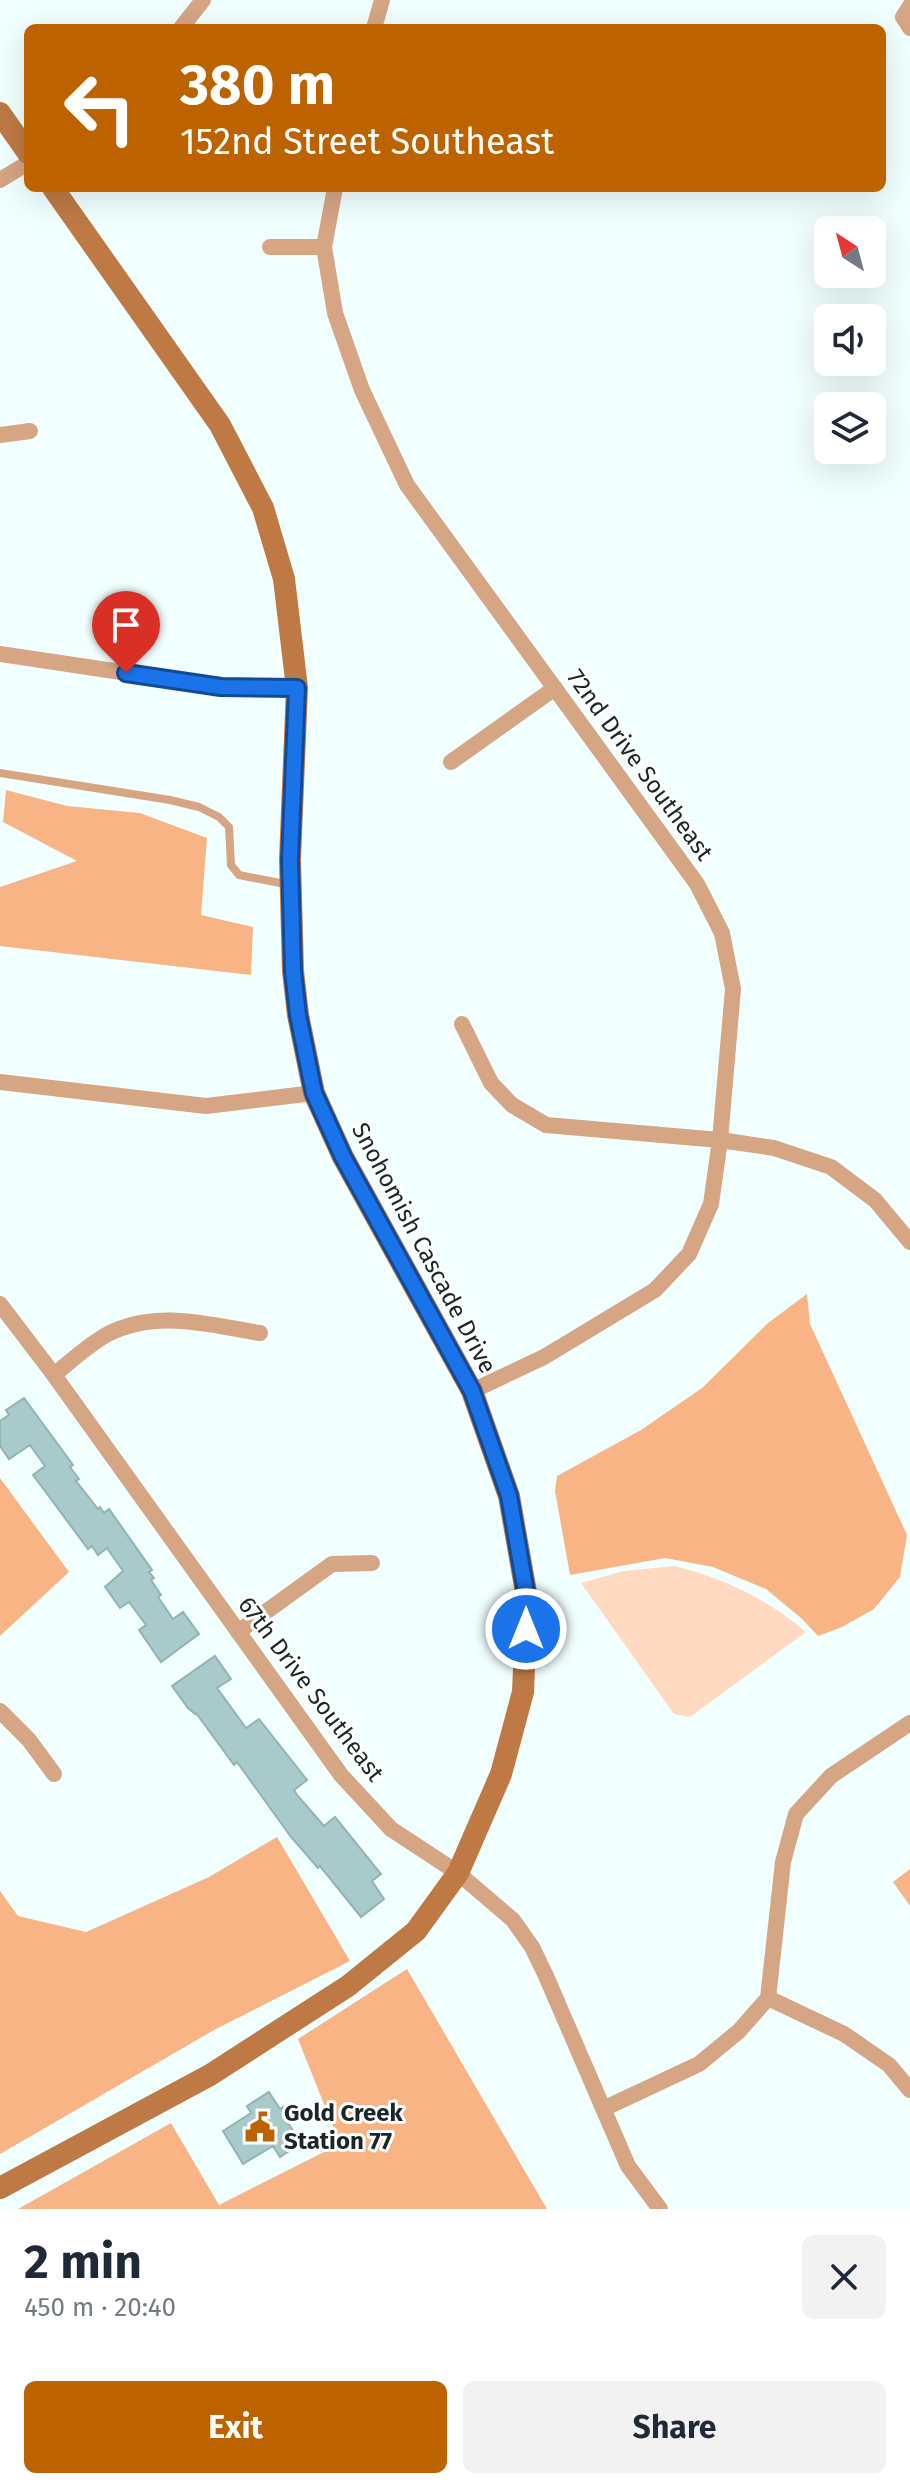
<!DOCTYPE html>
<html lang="en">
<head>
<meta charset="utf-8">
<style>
  body { margin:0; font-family:"Fira Sans",sans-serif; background:#f2f2f3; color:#1f2937; height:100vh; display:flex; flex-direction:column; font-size:30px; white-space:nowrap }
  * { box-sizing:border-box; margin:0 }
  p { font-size:26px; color:#747a83 }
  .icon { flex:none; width:44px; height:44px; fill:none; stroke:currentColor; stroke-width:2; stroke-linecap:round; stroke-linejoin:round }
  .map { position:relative; height:2209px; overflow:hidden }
  .details { display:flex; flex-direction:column; background:#fff; flex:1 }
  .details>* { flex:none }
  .banner { position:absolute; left:24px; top:24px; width:862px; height:168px; border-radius:12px; box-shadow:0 8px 32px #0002; background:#bc6300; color:#fff; overflow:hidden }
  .needle { width:52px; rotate:324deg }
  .buttons { position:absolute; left:814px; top:216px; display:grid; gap:16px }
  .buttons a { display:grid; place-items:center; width:72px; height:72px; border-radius:12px; background:#fff; box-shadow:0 8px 32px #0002; font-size:40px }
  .pin { position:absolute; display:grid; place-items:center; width:68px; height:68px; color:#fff; margin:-82px -34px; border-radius:50% 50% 50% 0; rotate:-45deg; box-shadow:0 0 8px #0007 }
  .pin .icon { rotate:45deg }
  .me { position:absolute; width:88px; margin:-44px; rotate:0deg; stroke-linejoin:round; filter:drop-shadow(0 0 6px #0008) }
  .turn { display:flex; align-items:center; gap:28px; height:168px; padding:0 24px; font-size:36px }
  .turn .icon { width:104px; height:104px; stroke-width:2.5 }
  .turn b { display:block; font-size:56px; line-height:68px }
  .round { display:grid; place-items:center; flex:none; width:84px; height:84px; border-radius:12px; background:#f2f2f3 }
  .summary { display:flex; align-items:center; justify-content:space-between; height:136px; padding:0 24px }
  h1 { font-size:48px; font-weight:700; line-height:60px }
  .action { display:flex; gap:16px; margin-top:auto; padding:16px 24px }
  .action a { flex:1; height:92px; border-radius:12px; background:#bc6300; color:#fff; font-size:32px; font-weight:700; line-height:92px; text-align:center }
  .action a+a { background:#f2f2f3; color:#1f2937 }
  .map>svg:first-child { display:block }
</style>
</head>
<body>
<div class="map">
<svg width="910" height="2209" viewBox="0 0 910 2209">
  <rect width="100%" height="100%" fill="#f1ffff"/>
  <!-- green -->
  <path fill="#ffdac0" d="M674 1566C724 1578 767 1599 806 1632L690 1717 674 1714 581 1583 624 1571Z"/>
  <!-- forest -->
  <path fill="#f8b484" d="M6 790 67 806 140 813 207 838 201 915 253 927 251 975 0 946V887L77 861 3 822Z
    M807 1294 810 1324 907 1535 900 1577 874 1609 842 1627 818 1636 801 1618 766 1589 713 1567 665 1558 570 1575 555 1491 557 1476 641 1430 702 1388 768 1323Z
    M0 1478 69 1572 0 1636Z
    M277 1837 350 1961 214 2030 0 2154V1891L18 1916 86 1932 209 1877Z
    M910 1869V1906L893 1882Z
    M407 1969 547 2209H18L171 2123 219 2205 340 2144 298 2039Z"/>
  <!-- building -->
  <path fill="#a9cacb" stroke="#92b3b4" stroke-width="2" d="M24 1398 73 1465 70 1467 79 1479 76 1481 98 1509 100 1507 104 1513 109 1509 152 1570 149 1572 154 1578 151 1580 161 1595 158 1597 173 1619 183 1612 199 1634 161 1662 139 1630 146 1625 129 1602 120 1608 105 1587 123 1571 107 1548 98 1555 92 1546 88 1549 33 1475 45 1466 30 1445 9 1459 0 1446V1421L9 1415 6 1410Z
    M215 1656 231 1679 217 1688 246 1728 259 1719 307 1780 294 1790 297 1795 324 1826 335 1817 381 1874 372 1881 384 1899 361 1917 320 1866 318 1868 291 1837 237 1762 234 1765 196 1713 195 1714 188 1708 172 1686Z
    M269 2092 280 2109 283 2107 292 2120 288 2123 301 2143 280 2157 273 2146 243 2164 223 2131 251 2113 247 2106Z"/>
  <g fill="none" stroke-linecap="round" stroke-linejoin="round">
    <!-- lane -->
    <path stroke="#d5a584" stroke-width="8" d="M0 773 170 800 199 807 219 817 229 827 231 865 239 875 290 885"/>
    <!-- street -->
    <path stroke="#d5a584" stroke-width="16" d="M910 6 903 17 910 28
      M181 28 203 0
      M374 28 382 0
      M0 180 28 163
      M335 188 324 247 335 313 362 390 407 485 697 884 722 933 733 989 720 1140 711 1204 689 1254 655 1290 544 1357 472 1391
      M270 247H324
      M0 435 30 431
      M0 654 221 687 297 688
      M451 762 555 688
      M462 1024 491 1083 512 1105 546 1125 720 1140 774 1148 831 1167 875 1200 910 1242
      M0 1082 206 1106 314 1093
      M0 1304 54 1375 341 1775 391 1829 458 1873 513 1920 532 1947 546 1976 628 2166 660 2209
      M54 1375C71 1361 89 1344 108 1334 157 1309 209 1325 260 1333
      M238 1632 332 1564 372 1563
      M0 1711 29 1740 54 1774
      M768 1998 844 2034 889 2065 910 2090
      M603 2109 699 2064 739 2031 768 1998 783 1862 796 1814 831 1776 910 1723"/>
    <!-- secondary -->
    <path stroke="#be7945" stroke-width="22" d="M0 113 28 153
      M0 2188 210 2075 348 1986 416 1931 458 1873 501 1774 523 1692 527 1598 509 1496 472 1391 343 1157 314 1093 298 1015 293 971 290 860 297 688 284 579 263 508 220 425 53 188"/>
  </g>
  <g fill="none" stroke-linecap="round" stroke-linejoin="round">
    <!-- route casing -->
    <g stroke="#114b97" stroke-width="20">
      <path id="route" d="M126 673 221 687 297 688 290 860 293 971 298 1015 314 1093 343 1157 472 1391 509 1496 527 1598 526 1629"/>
    </g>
    <!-- route -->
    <use href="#route" stroke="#1a73e8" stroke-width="14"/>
  </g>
  <!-- icons -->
  <defs>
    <g id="civic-bare" transform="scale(2.4)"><path d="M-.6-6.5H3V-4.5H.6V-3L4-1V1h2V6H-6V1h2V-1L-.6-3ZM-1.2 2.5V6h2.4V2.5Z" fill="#bc6300" stroke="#fff" stroke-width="2.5" paint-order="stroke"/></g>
  </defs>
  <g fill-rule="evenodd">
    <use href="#civic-bare" x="260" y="2127"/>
  </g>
  <g text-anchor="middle" stroke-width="6" stroke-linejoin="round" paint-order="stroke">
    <!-- street labels -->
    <g font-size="24" fill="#192626" stroke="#fff">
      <text transform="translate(640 765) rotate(54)" y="8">72nd Drive Southeast</text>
      <text transform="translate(424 1248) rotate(62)" y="8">Snohomish Cascade Drive</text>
      <text transform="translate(311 1689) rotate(53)" y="8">67th Drive Southeast</text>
    </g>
    <!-- poi labels -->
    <g font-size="24" font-weight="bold" fill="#192626" stroke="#fff" text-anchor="start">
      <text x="284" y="2121">Gold Creek<tspan x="284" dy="28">Station 77</tspan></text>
    </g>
  </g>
</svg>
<div class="buttons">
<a><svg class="needle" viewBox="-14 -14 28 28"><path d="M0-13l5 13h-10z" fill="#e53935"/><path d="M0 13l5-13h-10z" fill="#747a83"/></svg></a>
<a><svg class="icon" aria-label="sound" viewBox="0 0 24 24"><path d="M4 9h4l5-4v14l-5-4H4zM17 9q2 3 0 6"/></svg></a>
<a><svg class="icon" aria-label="layers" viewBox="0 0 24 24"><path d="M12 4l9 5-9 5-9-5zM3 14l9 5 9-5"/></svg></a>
</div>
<div class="pin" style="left:126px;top:673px;background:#d93025"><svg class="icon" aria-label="arrive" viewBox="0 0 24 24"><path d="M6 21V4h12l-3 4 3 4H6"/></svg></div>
<svg class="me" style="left:526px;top:1629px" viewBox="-20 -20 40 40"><circle r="17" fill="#1a73e8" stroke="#fff" stroke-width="3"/><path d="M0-11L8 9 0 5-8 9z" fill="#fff"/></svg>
<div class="banner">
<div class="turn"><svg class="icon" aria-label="left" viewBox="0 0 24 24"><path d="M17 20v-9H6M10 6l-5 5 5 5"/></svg><div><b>380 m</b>152nd Street Southeast</div></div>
</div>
</div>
<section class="details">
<div class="summary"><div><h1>2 min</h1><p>450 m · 20:40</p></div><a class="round"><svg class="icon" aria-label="close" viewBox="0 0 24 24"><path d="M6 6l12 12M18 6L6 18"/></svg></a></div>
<div class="action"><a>Exit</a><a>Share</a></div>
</section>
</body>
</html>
